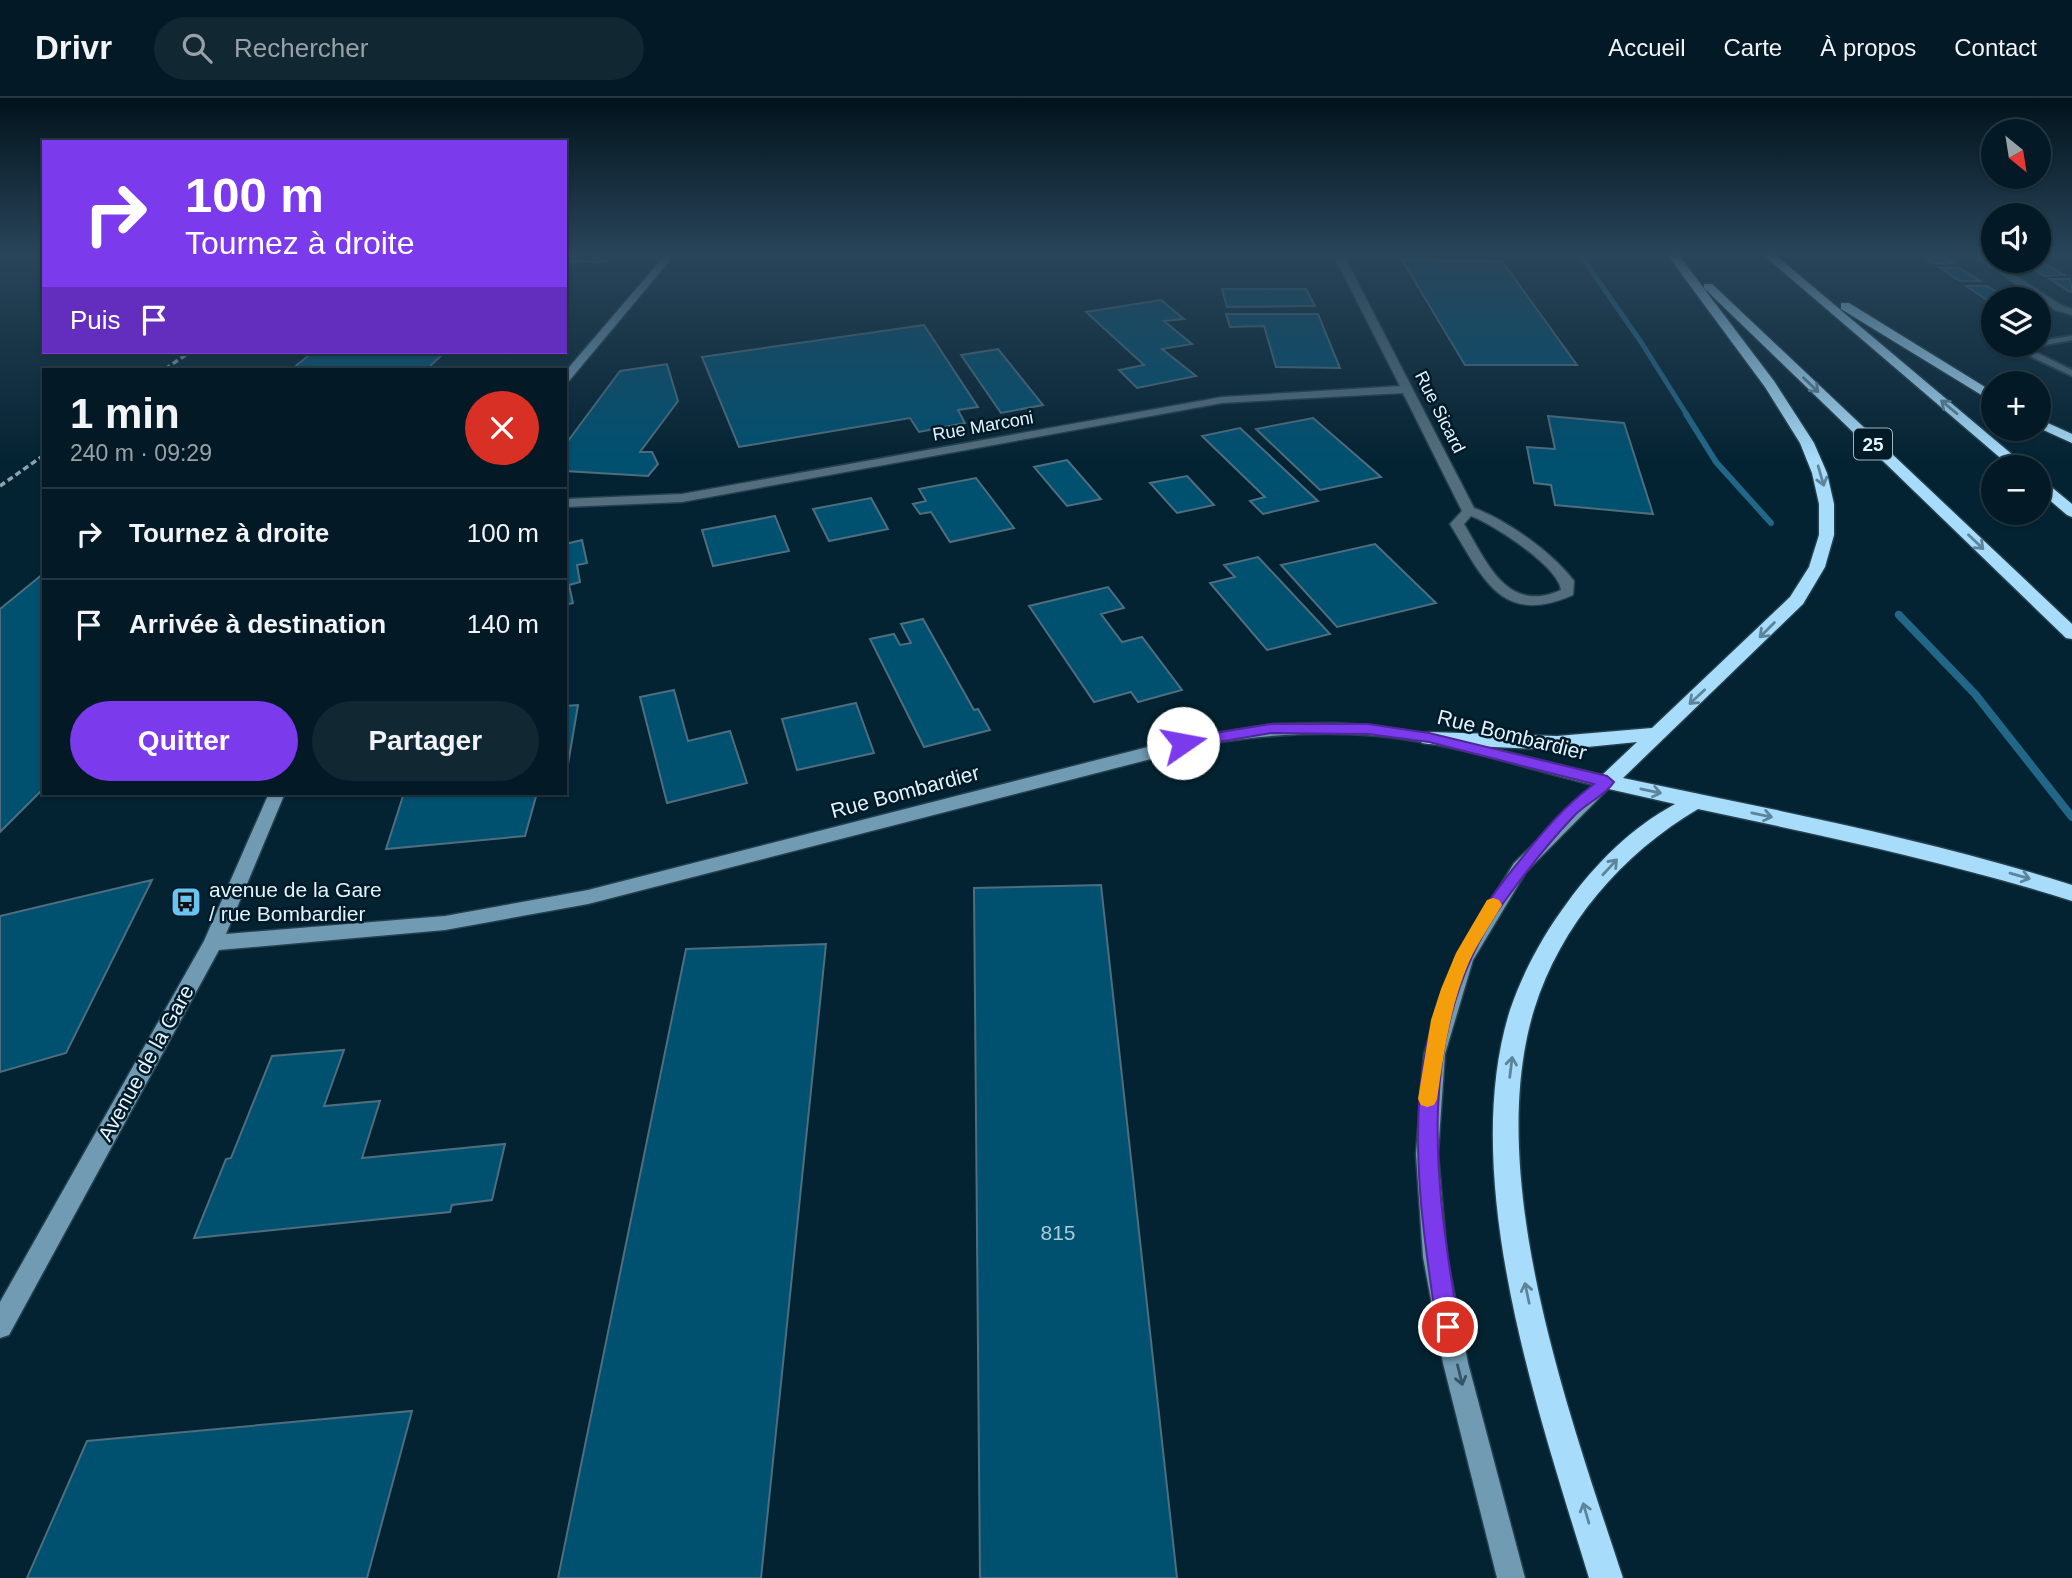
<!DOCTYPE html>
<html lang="fr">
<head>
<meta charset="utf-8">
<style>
  body { margin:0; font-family:Helvetica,sans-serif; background:#112732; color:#f1f3f6; height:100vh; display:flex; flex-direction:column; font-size:26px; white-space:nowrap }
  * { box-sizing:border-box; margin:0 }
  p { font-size:23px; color:#97a1a7 }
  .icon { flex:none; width:38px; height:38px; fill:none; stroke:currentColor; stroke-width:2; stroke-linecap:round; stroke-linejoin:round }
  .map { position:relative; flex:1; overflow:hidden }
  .panel { position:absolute; left:42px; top:270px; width:525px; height:427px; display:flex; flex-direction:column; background:#031a26; border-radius:0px; box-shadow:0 2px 5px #0004,0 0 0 2px #243843 }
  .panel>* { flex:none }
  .banner { position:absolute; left:42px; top:42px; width:525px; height:214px; border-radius:0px; box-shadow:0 2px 5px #0004,0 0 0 2px #243843; background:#7c3aed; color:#fff; overflow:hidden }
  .needle { width:46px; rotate:150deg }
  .controls { position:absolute; left:1981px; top:21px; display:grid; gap:14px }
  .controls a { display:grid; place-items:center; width:70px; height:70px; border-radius:50%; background:#031a26; box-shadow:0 2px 5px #0004,0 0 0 2px #243843; font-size:35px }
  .pin { position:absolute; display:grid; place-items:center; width:60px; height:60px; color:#fff; margin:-30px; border:4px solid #fff; border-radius:50%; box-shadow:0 2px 7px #0007 }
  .me { position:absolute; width:77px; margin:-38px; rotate:78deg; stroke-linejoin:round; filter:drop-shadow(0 0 5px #0008) }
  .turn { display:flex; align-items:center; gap:24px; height:147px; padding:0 28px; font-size:32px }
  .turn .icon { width:91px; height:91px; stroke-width:2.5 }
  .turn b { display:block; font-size:49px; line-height:60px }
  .then { display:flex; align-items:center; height:66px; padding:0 28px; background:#0003; gap:14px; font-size:26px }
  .round { display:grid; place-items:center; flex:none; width:74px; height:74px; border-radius:37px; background:#112732 }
  .head { display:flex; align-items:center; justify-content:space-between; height:119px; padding:0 28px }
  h1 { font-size:42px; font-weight:600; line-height:52px }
  .primary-button { display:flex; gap:14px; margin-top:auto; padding:14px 28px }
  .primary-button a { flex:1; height:80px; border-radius:42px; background:#7c3aed; color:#fff; font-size:28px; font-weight:600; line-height:80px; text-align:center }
  .primary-button a+a { background:#112732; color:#f1f3f6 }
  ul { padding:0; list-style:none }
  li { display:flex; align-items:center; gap:21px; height:91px; padding:0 28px; border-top:2px solid #243843 }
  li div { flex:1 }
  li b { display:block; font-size:26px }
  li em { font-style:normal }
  header { display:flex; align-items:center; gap:42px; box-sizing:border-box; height:98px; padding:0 35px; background:#031a26; border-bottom:2px solid #243843 }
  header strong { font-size:33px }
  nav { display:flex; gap:38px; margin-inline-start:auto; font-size:24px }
  .search { width:490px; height:63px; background:#112732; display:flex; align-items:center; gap:18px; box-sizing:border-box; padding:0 24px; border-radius:38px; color:#97a1a7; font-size:26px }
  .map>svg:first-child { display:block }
</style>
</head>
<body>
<header>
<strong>Drivr</strong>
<div class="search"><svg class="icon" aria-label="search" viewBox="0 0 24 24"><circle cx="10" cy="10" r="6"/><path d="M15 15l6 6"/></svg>Rechercher</div>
<nav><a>Accueil</a><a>Carte</a><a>À propos</a><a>Contact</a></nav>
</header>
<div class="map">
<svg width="2072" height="1480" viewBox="0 0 2072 1480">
  <rect width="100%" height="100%" fill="#042332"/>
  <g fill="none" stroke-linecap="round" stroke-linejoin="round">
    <!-- stream-far2 -->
    <path stroke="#226788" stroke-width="5" d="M1579 155 1641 244 1687 317"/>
    <!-- stream-far1 -->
    <path stroke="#226788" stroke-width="6" d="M1686 316 1716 364 1771 425
      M1898 516 1901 519"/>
    <!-- stream -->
    <path stroke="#226788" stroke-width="8" d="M1899 517 1975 596 2072 719"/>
  </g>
  <!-- building -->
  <path fill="#005070" stroke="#4e6d7f" stroke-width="2" d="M565 155H612L605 164 565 163Z
    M1918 155H1939L1954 165 1934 166Z
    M1402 162 1502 163 1577 267H1465Z
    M2024 165H2043L2064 177 2044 178Z
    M1940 170H1960L1980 183H1960Z
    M2050 181H2070L2072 194H2070Z
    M1966 188H1987L2008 201 1987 202Z
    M1222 191H1306L1315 208 1227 209Z
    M1161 202 1184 221 1164 223 1192 246 1162 251 1196 278 1137 290 1119 272 1144 267 1086 214Z
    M1226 216H1318L1340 270 1276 269 1264 228 1230 229Z
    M924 227 978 309 958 312 965 325 919 334 910 320 739 349 702 259Z
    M998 251 1043 307 1001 315 961 257Z
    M313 254H445L427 271H292Z
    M667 266 678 303 640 354H652L658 366 648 378 565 373V347L620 273Z
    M1548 318 1624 325 1653 416 1555 407 1551 387 1534 385 1527 349 1555 351Z
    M1313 320 1381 379 1320 392 1256 331Z
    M1240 330 1318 403 1263 416 1250 403 1265 399 1202 338Z
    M1067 362 1101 401 1067 408 1034 369Z
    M1187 378 1214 407 1177 415 1150 385Z
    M976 380 1014 430 950 444 931 414 920 416 913 406 926 403 919 391Z
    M871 400 888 431 829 443 813 411Z
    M775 418 789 453 713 468 702 432Z
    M582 442 587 465 577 467 580 484 569 487 573 505 565 507V446Z
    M1375 446 1436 505 1337 529 1281 467Z
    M1258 459 1330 536 1267 552 1210 485 1235 479 1224 467Z
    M44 475V690L0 734V511Z
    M1108 489 1124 510 1101 516 1122 544 1142 539 1182 592 1138 604 1131 594 1094 604 1029 508Z
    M923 521 974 612 978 611 990 632 924 649 870 541 894 536 900 547 911 545 901 526Z
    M674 592 688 643 730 633 747 685 667 705 640 599Z
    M856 605 874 655 797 672 782 621Z
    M578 607 566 678H565V608Z
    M404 695H537L525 738 386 751Z
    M152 782 66 955 0 974V818Z
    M1101 787 1177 1480H980L974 790Z
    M826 846 761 1480H558L686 851Z
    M344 952 324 1008 380 1003 362 1060 505 1046 492 1102 452 1107 450 1114 194 1140 226 1061 231 1060 272 958Z
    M412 1313 367 1480H27L87 1343Z"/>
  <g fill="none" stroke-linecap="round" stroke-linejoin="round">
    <!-- lane casing -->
    <g stroke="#23404f" stroke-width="4">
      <path id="lane" d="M2072 238V242L2039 248 2036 247H2039V243Z
        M2017 247H2034L2027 250 2072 272V278L2015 251 2014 249Z"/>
    </g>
    <!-- street casing -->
    <g stroke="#23404f" stroke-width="3">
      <path id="street" d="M1340 155 1344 158 1474 410C1507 422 1553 455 1574 483L1573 497C1501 529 1483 480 1450 426L1462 413 1403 295 1222 305 682 404 565 409V401L682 396 1222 299 1400 288 1334 158ZM1471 418C1493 426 1559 469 1561 492 1507 516 1488 466 1464 426Z
        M1969 155H1980L2063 208 2072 211V217L2055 212Z"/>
    </g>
    <!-- secondary casing -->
    <g stroke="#23404f" stroke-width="3">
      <path id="secondary" d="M667 155H676L569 283 565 284V274Z
        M1334 625C1429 629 1516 658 1607 678L1615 684 1526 774 1473 862 1445 956 1438 1056 1447 1159 1468 1265 1525 1480H1497L1443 1265 1423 1159 1416 1056 1424 956 1455 861 1514 765 1594 687C1538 674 1484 655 1427 645 1356 631 1285 634 1213 645L588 806 445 832 219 852 9 1237 0 1240V1204L204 843 269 695H285L226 836 445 818 588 792 1183 640 1274 626Z"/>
    </g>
    <!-- highway casing -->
    <g stroke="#23404f" stroke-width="3">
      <path id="highway" d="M1666 155H1677L1774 283 1814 345 1827 375 1834 406V437L1825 469 1803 506 1623 680C1774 712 1925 740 2072 787V803C1949 764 1824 738 1698 711 1622 756 1561 826 1534 912 1483 1080 1570 1318 1623 1480H1589C1539 1316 1457 1081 1510 912 1523 874 1543 837 1567 805 1596 765 1631 730 1675 706L1600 689 1597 684 1600 679 1637 644 1557 652 1429 646 1422 645 1419 640 1422 635 1429 634 1557 638 1652 630 1790 499 1809 469 1819 437V406L1812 375 1800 345 1765 289Z
        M1761 155H1773L2027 369H2011Z
        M1704 186H1712L2072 526V541L2066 540 1704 190Z
        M1841 205H1849L1993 294V304L1841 211Z
        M2039 321 2072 336V345L2039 330Z
        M2039 382 2044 383 2072 406V419L2067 417 2039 393Z"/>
    </g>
    <!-- lane -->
    <use href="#lane" fill="#546e7d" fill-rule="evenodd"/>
    <!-- street -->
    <use href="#street" fill="#546e7d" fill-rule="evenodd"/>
    <!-- secondary -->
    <use href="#secondary" fill="#719bb3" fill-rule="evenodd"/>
    <!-- highway -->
    <use href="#highway" fill="#a7dcfa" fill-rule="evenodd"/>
    <!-- rail -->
    <path stroke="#8ba2ae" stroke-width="3.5" stroke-dasharray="6 3.5" stroke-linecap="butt" d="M165 271 190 254
      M0 388 44 357"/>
  </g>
  <!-- one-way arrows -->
  <defs><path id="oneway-shaft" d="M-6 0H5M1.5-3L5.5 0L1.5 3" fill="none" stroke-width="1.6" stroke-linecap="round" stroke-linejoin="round" transform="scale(1.75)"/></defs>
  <g stroke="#5c859c">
    <use href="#oneway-shaft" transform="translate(1811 287) rotate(44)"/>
    <use href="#oneway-shaft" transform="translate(1949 309) rotate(-140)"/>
    <use href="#oneway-shaft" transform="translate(1821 378) rotate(74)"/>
    <use href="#oneway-shaft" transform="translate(1976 444) rotate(44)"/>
    <use href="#oneway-shaft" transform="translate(1767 532) rotate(135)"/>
    <use href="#oneway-shaft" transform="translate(1697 599) rotate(137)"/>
    <use href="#oneway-shaft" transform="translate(1651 693) rotate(12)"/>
    <use href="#oneway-shaft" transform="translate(1762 717) rotate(12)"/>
    <use href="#oneway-shaft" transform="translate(1610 769) rotate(-47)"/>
    <use href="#oneway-shaft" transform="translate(2020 778) rotate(16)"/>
    <use href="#oneway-shaft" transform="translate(1511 969) rotate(-83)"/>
    <use href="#oneway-shaft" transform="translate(1527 1195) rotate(-102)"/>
    <use href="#oneway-shaft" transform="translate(1586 1415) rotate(-106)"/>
  </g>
  <use stroke="#335467" href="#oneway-shaft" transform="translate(1460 1277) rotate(76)"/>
  <!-- sky -->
  <linearGradient id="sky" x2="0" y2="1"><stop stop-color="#02131c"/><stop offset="0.43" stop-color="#29455a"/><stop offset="1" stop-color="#29455a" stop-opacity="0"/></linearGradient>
  <rect width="2072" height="363" fill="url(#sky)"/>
  <!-- route -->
  <path fill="#7c3aed" stroke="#51269a" stroke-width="2" d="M1271 626H1368L1429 635 1607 678 1614 684C1605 698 1586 705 1574 718 1549 744 1525 775 1504 804 1412 931 1435 1085 1459 1229L1456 1237 1448 1240 1440 1237 1437 1229C1410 1051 1394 914 1517 766 1542 735 1562 710 1594 686L1429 644 1368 636 1271 635 1183 650 1176 645 1183 640Z"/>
  <!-- slow -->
  <path fill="#f59e0b" d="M1493 800 1499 802 1502 807C1491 826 1478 844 1469 864 1450 908 1444 954 1437 1001L1434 1007 1427 1009 1421 1007 1418 1001 1431 922 1441 891 1456 855 1487 802Z"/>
  <!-- icons -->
  <defs>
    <g id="bus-square" transform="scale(1.575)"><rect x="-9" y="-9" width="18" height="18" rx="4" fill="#6bc3f2" stroke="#001a28"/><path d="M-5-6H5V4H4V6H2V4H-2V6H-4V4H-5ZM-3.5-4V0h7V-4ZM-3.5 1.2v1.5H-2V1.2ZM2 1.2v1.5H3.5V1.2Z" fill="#111"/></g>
  </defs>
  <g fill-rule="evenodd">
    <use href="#bus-square" x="186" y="804"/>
  </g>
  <g text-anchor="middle" stroke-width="5" stroke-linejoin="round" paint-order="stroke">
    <!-- far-street labels -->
    <g font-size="18" fill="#e3f4fe" stroke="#001a28">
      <text transform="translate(1440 314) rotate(63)" y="6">Rue Sicard</text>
      <text transform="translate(983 328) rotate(-10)" y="6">Rue Marconi</text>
    </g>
    <!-- shield labels -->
    <rect fill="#001a28" stroke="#9fb3be" stroke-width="2" x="1854" y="330.5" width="38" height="31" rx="5"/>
    <g font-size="19" font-weight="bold" fill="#e3f4fe">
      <text x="1873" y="353">25</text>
    </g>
    <!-- street labels -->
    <g font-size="21" fill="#e3f4fe" stroke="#001a28">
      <text transform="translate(1512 637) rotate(14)" y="7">Rue Bombardier</text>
      <text transform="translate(905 694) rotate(-15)" y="7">Rue Bombardier</text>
      <text transform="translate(146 965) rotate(-61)" y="7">Avenue de la Gare</text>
    </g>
    <!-- poi labels -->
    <g font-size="21" fill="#e3f4fe" stroke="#001a28" text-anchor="start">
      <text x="209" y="799">avenue de la Gare<tspan x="209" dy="24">/ rue Bombardier</tspan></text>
    </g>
    <!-- near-number labels -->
    <g font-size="21" fill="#aacbda">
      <text x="1058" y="1142">815</text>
    </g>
  </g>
</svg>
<div class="controls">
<a><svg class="needle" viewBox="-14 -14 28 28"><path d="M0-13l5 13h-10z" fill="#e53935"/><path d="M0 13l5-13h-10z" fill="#97a1a7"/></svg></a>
<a><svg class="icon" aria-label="sound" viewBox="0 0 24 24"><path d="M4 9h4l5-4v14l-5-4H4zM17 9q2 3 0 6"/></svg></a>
<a><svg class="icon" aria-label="layers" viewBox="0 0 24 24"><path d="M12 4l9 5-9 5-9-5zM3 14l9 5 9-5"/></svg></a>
<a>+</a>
<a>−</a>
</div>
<div class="pin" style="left:1448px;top:1229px;background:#d93025"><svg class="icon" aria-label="arrive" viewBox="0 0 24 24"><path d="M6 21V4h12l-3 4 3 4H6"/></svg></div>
<svg class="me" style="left:1183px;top:645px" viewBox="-20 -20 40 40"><circle r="19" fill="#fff"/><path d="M0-13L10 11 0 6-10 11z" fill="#7c3aed"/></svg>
<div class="banner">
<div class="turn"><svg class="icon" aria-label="right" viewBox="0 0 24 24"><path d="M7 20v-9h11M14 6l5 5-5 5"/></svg><div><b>100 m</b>Tournez à droite</div></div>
<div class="then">Puis<svg class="icon" aria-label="arrive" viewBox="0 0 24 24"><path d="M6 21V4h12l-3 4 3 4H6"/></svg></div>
</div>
<section class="panel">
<div class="head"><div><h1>1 min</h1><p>240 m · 09:29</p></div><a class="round" style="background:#d93025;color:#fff"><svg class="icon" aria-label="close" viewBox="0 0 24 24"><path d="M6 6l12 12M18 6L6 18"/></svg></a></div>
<ul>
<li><svg class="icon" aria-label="right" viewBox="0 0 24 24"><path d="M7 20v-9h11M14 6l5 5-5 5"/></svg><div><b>Tournez à droite</b></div><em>100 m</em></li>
<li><svg class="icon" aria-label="arrive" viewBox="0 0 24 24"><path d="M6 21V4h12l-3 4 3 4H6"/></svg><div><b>Arrivée à destination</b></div><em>140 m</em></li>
</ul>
<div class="primary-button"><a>Quitter</a><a>Partager</a></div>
</section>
</div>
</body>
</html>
